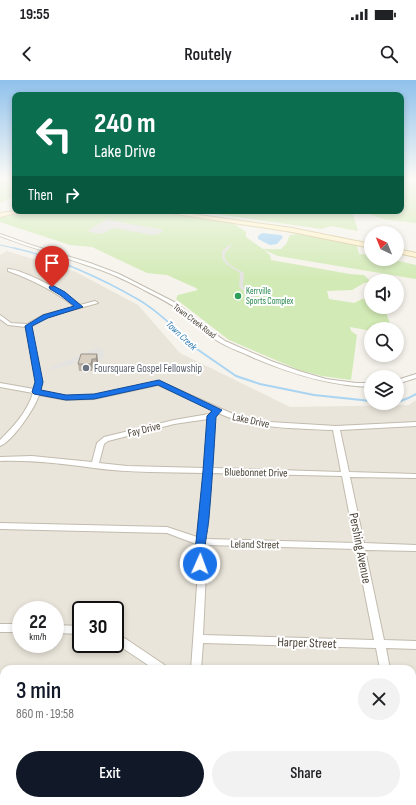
<!DOCTYPE html>
<html lang="en">
<head>
<meta charset="utf-8">
<style>
  body { margin:0; font-family:"Sofia Sans Condensed",sans-serif; background:#f2f2f2; color:#202124; height:100vh; display:flex; flex-direction:column; font-size:15px; white-space:nowrap }
  * { box-sizing:border-box; margin:0 }
  p { font-size:13px; color:#757577 }
  .icon { flex:none; width:22px; height:22px; fill:none; stroke:currentColor; stroke-width:2; stroke-linecap:round; stroke-linejoin:round }
  .map { position:relative; flex:1; overflow:hidden }
  .details { position:absolute; left:0px; top:585px; width:416px; height:140px; display:flex; flex-direction:column; background:#fff; border-radius:12px 12px 0 0; box-shadow:0 2px 6px #0003 }
  .details>* { flex:none }
  .top-card { position:absolute; left:12px; top:12px; width:392px; height:122px; border-radius:8px; box-shadow:0 2px 6px #0003; background:#0b6e4f; color:#fff; overflow:hidden }
  .needle { width:26px; rotate:317deg }
  .fabs { position:absolute; left:364px; top:146px; display:grid; gap:8px }
  .fabs a { display:grid; place-items:center; width:40px; height:40px; border-radius:50%; background:#fff; box-shadow:0 2px 6px #0003; font-size:20px }
  .speed { position:absolute; left:12px; top:521px; display:flex; gap:8px; font-size:20px; font-weight:700; text-align:center }
  .speed>* { display:grid; place-content:center; width:52px; height:52px; border-radius:50%; background:#fff; box-shadow:0 2px 6px #0003; line-height:1 }
  .speed small { font-size:10px; font-weight:400 }
  .speed .limit { border:2px solid #111; border-radius:6px; background:#fff; color:#111 }
  .pin { position:absolute; display:grid; place-items:center; width:34px; height:34px; color:#fff; margin:-41px -17px; border-radius:50% 50% 50% 0; rotate:-45deg; box-shadow:0 0 4px #0007 }
  .pin .icon { rotate:45deg }
  .me { position:absolute; width:44px; margin:-22px; rotate:2deg; stroke-linejoin:round; filter:drop-shadow(0 0 3px #0008) }
  .turn { display:flex; align-items:center; gap:14px; height:84px; padding:0 16px; font-size:18px }
  .turn .icon { width:52px; height:52px; stroke-width:2.5 }
  .turn b { display:block; font-size:28px; line-height:34px }
  .then { display:flex; align-items:center; height:38px; padding:0 16px; background:#0003; gap:8px; font-size:15px }
  .round { display:grid; place-items:center; flex:none; width:42px; height:42px; border-radius:21px; background:#f2f2f2 }
  .summary { display:flex; align-items:center; justify-content:space-between; height:68px; padding:0 16px }
  h1 { font-size:24px; font-weight:600; line-height:30px; color:#111827 }
  .cta { display:flex; gap:8px; margin-top:auto; padding:8px 16px }
  .cta a { flex:1; height:46px; border-radius:24px; background:#111827; color:#fff; font-size:16px; font-weight:600; line-height:46px; text-align:center }
  .cta a+a { background:#f2f2f2; color:#202124 }
  .status { display:flex; justify-content:space-between; align-items:center; height:28px; padding:0 20px; background:#fff; direction:ltr }
  .status svg { height:11px; fill:currentColor }
  header { display:flex; justify-content:space-between; align-items:center; height:52px; padding:0 16px; background:#fff; font-size:18px; font-weight:600 }
  .map>svg:first-child { display:block }
</style>
</head>
<body>
<div class="status"><b>19:55</b><svg viewBox="0 0 49 12"><path d="M0 12V9h3v3zM5 12V6h3v6zM10 12V3h3v9zM15 12V0h3v12zM26 1h20v11H26zM47 4h2v5h-2z"/></svg></div>
<header><svg class="icon" aria-label="back" viewBox="0 0 24 24"><path d="M15 5l-7 7 7 7"/></svg>Routely<svg class="icon" aria-label="search" viewBox="0 0 24 24"><circle cx="10" cy="10" r="6"/><path d="M15 15l6 6"/></svg></header>
<div class="map">
<svg width="416" height="725" viewBox="0 0 416 725">
  <rect width="100%" height="100%" fill="#f6f3ec"/>
  <!-- residential -->
  <path fill="#eae5da" fill-rule="evenodd" d="M7 171 76 192 138 225 180 273 290 327 409 325 416 320V725H0V175ZM21 530H55V564H21ZM81 530H115V564H81ZM4 589H412V721H4Z"/>
  <!-- green -->
  <path fill="#d2eab5" d="M0 99H15V116L0 123Z
    M416 102V143L383 139 362 131H401V103Z
    M43 131H149L233 143 246 152V157L263 169H281L286 164 290 155 297 154 347 162 357 166 359 174 371 175V179H390L416 185V199L278 176 264 170 270 175 271 180 350 194 364 195 371 202 364 203 352 210 327 211 329 219 354 223 362 219 371 218V227H384L392 249H371V251L350 247 351 251 357 255 351 300 322 296 299 290 229 260 176 219 178 215 198 210 196 208 167 195 147 193 92 167 70 165 0 142V138L21 134Z
    M194 131H352L358 151 331 146 322 149Z"/>
  <!-- parking -->
  <path fill="#e5e3e0" d="M108 139 114 141 164 150 158 154 152 155 114 148 104 153 98 154 90 152 88 150Z
    M229 165H232L225 173V179L230 185 244 193 243 206 245 210 266 224 263 225 241 209 239 206 240 193 226 184 222 178V171Z
    M98 267 105 272 103 279 83 280 71 285 50 290 49 288Z"/>
  <!-- water -->
  <path fill="#a9d4f2" d="M262 153 281 155 283 157 277 164 270 165 258 159V156Z"/>
  <g fill="none" stroke-linecap="round" stroke-linejoin="round">
    <!-- stream-far2 -->
    <path stroke="#a9d4f2" stroke-width="1" d="M0 165 18 169"/>
    <!-- stream-far1 -->
    <path stroke="#a9d4f2" stroke-width="1.5" d="M14 168C55 177 103 199 139 220 156 230 172 245 186 259"/>
    <!-- stream -->
    <path stroke="#a9d4f2" stroke-width="2" d="M185 258 194 267 236 296 260 304 314 315 371 321
      M379 323C393 325 404 321 416 314"/>
    <!-- minor casing -->
    <g stroke="#c2bbae" stroke-width="2">
      <path id="minor" d="M0 154 31 165 90 183 119 194 176 223 211 251 225 261 271 281 299 291 326 299 356 303H371V307C330 306 292 294 254 278 242 272 228 268 216 260 203 251 191 239 179 230 168 222 156 216 144 210 126 200 106 191 86 185 58 175 28 167 0 156Z
        M8 189C14 189 21 192 26 194 46 202 63 212 80 225L95 221 98 223 47 237 31 247 42 302 40 311 66 316 94 315 159 301 233 334 270 342 336 346 416 342V346L340 350 349 392 416 394V398L350 397 364 463 416 465V471L365 470 384 560 416 561V569L386 568 390 589H380L376 568 203 563 201 589H191L198 492 194 475 196 464 167 453 0 449V443L167 447 197 457 204 393C168 392 130 393 94 388 63 384 32 380 0 381V377L32 376 92 382 97 363 104 357 174 340 209 334 213 330 158 305 94 319 66 320 39 315C35 328 13 361 0 366V360C14 346 27 332 33 313L0 307V303L34 309 36 302 26 247 8 245 0 239V235L11 243 27 244 43 235 75 227C55 211 33 200 8 191ZM218 333C253 349 295 348 333 350L341 392 212 388 214 336ZM208 339 204 388 127 386 99 383 104 364 108 361 174 344ZM211 393 342 396 355 463 205 459ZM204 465 356 469 374 560 203 555 206 492 202 475Z
        M416 294V298L397 304V300Z
        M0 544H21V552H0Z
        M55 545 81 546V554L55 553Z
        M115 554 126 559 166 586 167 589H154L115 563Z
        M412 695H416V707H412Z
        M412 712 416 714V725H407L406 721H412Z
        M181 721H193V725H181Z"/>
    </g>
    <!-- secondary casing -->
    <g stroke="#d6c79b" stroke-width="2">
      <path id="secondary" d="M15 131H26L0 137V133Z
        M157 131H171L292 148 371 164V168L292 152Z
        M397 169 416 173V177L397 173Z"/>
    </g>
    <!-- minor -->
    <use href="#minor" fill="#fff" fill-rule="evenodd"/>
    <!-- secondary -->
    <use href="#secondary" fill="#fff3cd" fill-rule="evenodd"/>
  </g>
  <!-- wall -->
  <path fill="#bab2a6" d="M97 274 98 281 97 286H93L92 291H79L78 284Z"/>
  <!-- shaded-wall -->
  <path fill="#979187" d="M97 274 98 281 97 286 96 279Z
    M92 279 93 286 92 291 91 284Z"/>
  <!-- building -->
  <path fill="#d8cfc1" stroke="#979187" d="M81 274H97L96 279H92L91 284H78Z"/>
  <!-- sky -->
  <linearGradient id="sky" x2="0" y2="1"><stop stop-color="#8fc1ec"/><stop offset="0.49" stop-color="#fbfaf6"/><stop offset="1" stop-color="#fbfaf6" stop-opacity="0"/></linearGradient>
  <rect width="416" height="201" fill="url(#sky)"/>
  <!-- route -->
  <path fill="#1a73e8" stroke="#114b97" d="M52 205 65 212 83 227 48 238 32 246 43 302 41 310 66 315 94 314 159 300 222 330 216 337C214 371 212 404 209 438 208 452 202 472 206 484L204 487 200 488 196 487 192 475 196 462 203 391 207 336 212 331 158 305 94 319 66 320 34 314 32 312 35 302 25 246 43 235 74 226 60 215 50 209 49 207Z"/>
  <!-- markers -->
  <circle fill="#2e9e5b" stroke="#fff" stroke-width="1.5" cx="238" cy="216" r="4"/>
  <circle fill="#6b7280" stroke="#fff" stroke-width="1.5" cx="86" cy="288" r="4"/>
  <g text-anchor="middle" stroke-width="4" stroke-linejoin="round" paint-order="stroke">
    <!-- far-leisure labels -->
    <g font-size="9" fill="#27864d" stroke="#fff" text-anchor="start">
      <text x="246" y="214">Kerrville<tspan x="246" dy="10">Sports Complex</tspan></text>
    </g>
    <!-- far-street labels -->
    <g font-size="9" fill="#4b4439" stroke="#fff">
      <text transform="translate(195 241) rotate(37)" y="3">Town Creek Road</text>
    </g>
    <!-- far-water labels -->
    <g font-size="10" font-style="italic" fill="#2e7ab2" stroke="#fff">
      <text transform="translate(182 255) rotate(43)" y="4">Town Creek</text>
    </g>
    <!-- worship labels -->
    <g font-size="11" fill="#5b616d" stroke="#fff" text-anchor="start">
      <text x="94" y="292">Foursquare Gospel Fellowship</text>
    </g>
    <!-- street labels -->
    <g font-size="11" fill="#4b4439" stroke="#fff">
      <text transform="translate(251 340) rotate(12)" y="4">Lake Drive</text>
      <text transform="translate(144 349) rotate(-14)" y="4">Fay Drive</text>
      <text transform="translate(256 392) rotate(1)" y="4">Bluebonnet Drive</text>
      <text transform="translate(255 464) rotate(1)" y="4">Leland Street</text>
    </g>
    <!-- near-street labels -->
    <g font-size="13" fill="#4b4439" stroke="#fff">
      <text transform="translate(361 468) rotate(79)" y="5">Pershing Avenue</text>
      <text transform="translate(307 562) rotate(2)" y="5">Harper Street</text>
    </g>
  </g>
</svg>
<div class="fabs">
<a><svg class="needle" viewBox="-14 -14 28 28"><path d="M0-13l5 13h-10z" fill="#e53935"/><path d="M0 13l5-13h-10z" fill="#757577"/></svg></a>
<a><svg class="icon" aria-label="sound" viewBox="0 0 24 24"><path d="M4 9h4l5-4v14l-5-4H4zM17 9q2 3 0 6"/></svg></a>
<a><svg class="icon" aria-label="search" viewBox="0 0 24 24"><circle cx="10" cy="10" r="6"/><path d="M15 15l6 6"/></svg></a>
<a><svg class="icon" aria-label="layers" viewBox="0 0 24 24"><path d="M12 4l9 5-9 5-9-5zM3 14l9 5 9-5"/></svg></a>
</div>
<div class="speed"><div>22<small>km/h</small></div><div class="limit">30</div></div>
<div class="pin" style="left:52px;top:207px;background:#d93025"><svg class="icon" aria-label="arrive" viewBox="0 0 24 24"><path d="M6 21V4h12l-3 4 3 4H6"/></svg></div>
<svg class="me" style="left:200px;top:484px" viewBox="-20 -20 40 40"><circle r="17" fill="#1a73e8" stroke="#fff" stroke-width="3"/><path d="M0-11L8 9 0 5-8 9z" fill="#fff"/></svg>
<div class="top-card">
<div class="turn"><svg class="icon" aria-label="left" viewBox="0 0 24 24"><path d="M17 20v-9H6M10 6l-5 5 5 5"/></svg><div><b>240 m</b>Lake Drive</div></div>
<div class="then">Then<svg class="icon" aria-label="right" viewBox="0 0 24 24"><path d="M7 20v-9h11M14 6l5 5-5 5"/></svg></div>
</div>
<section class="details">
<div class="summary"><div><h1>3 min</h1><p>860 m · 19:58</p></div><a class="round"><svg class="icon" aria-label="close" viewBox="0 0 24 24"><path d="M6 6l12 12M18 6L6 18"/></svg></a></div>
<div class="cta"><a>Exit</a><a>Share</a></div>
</section>
</div>
</body>
</html>
